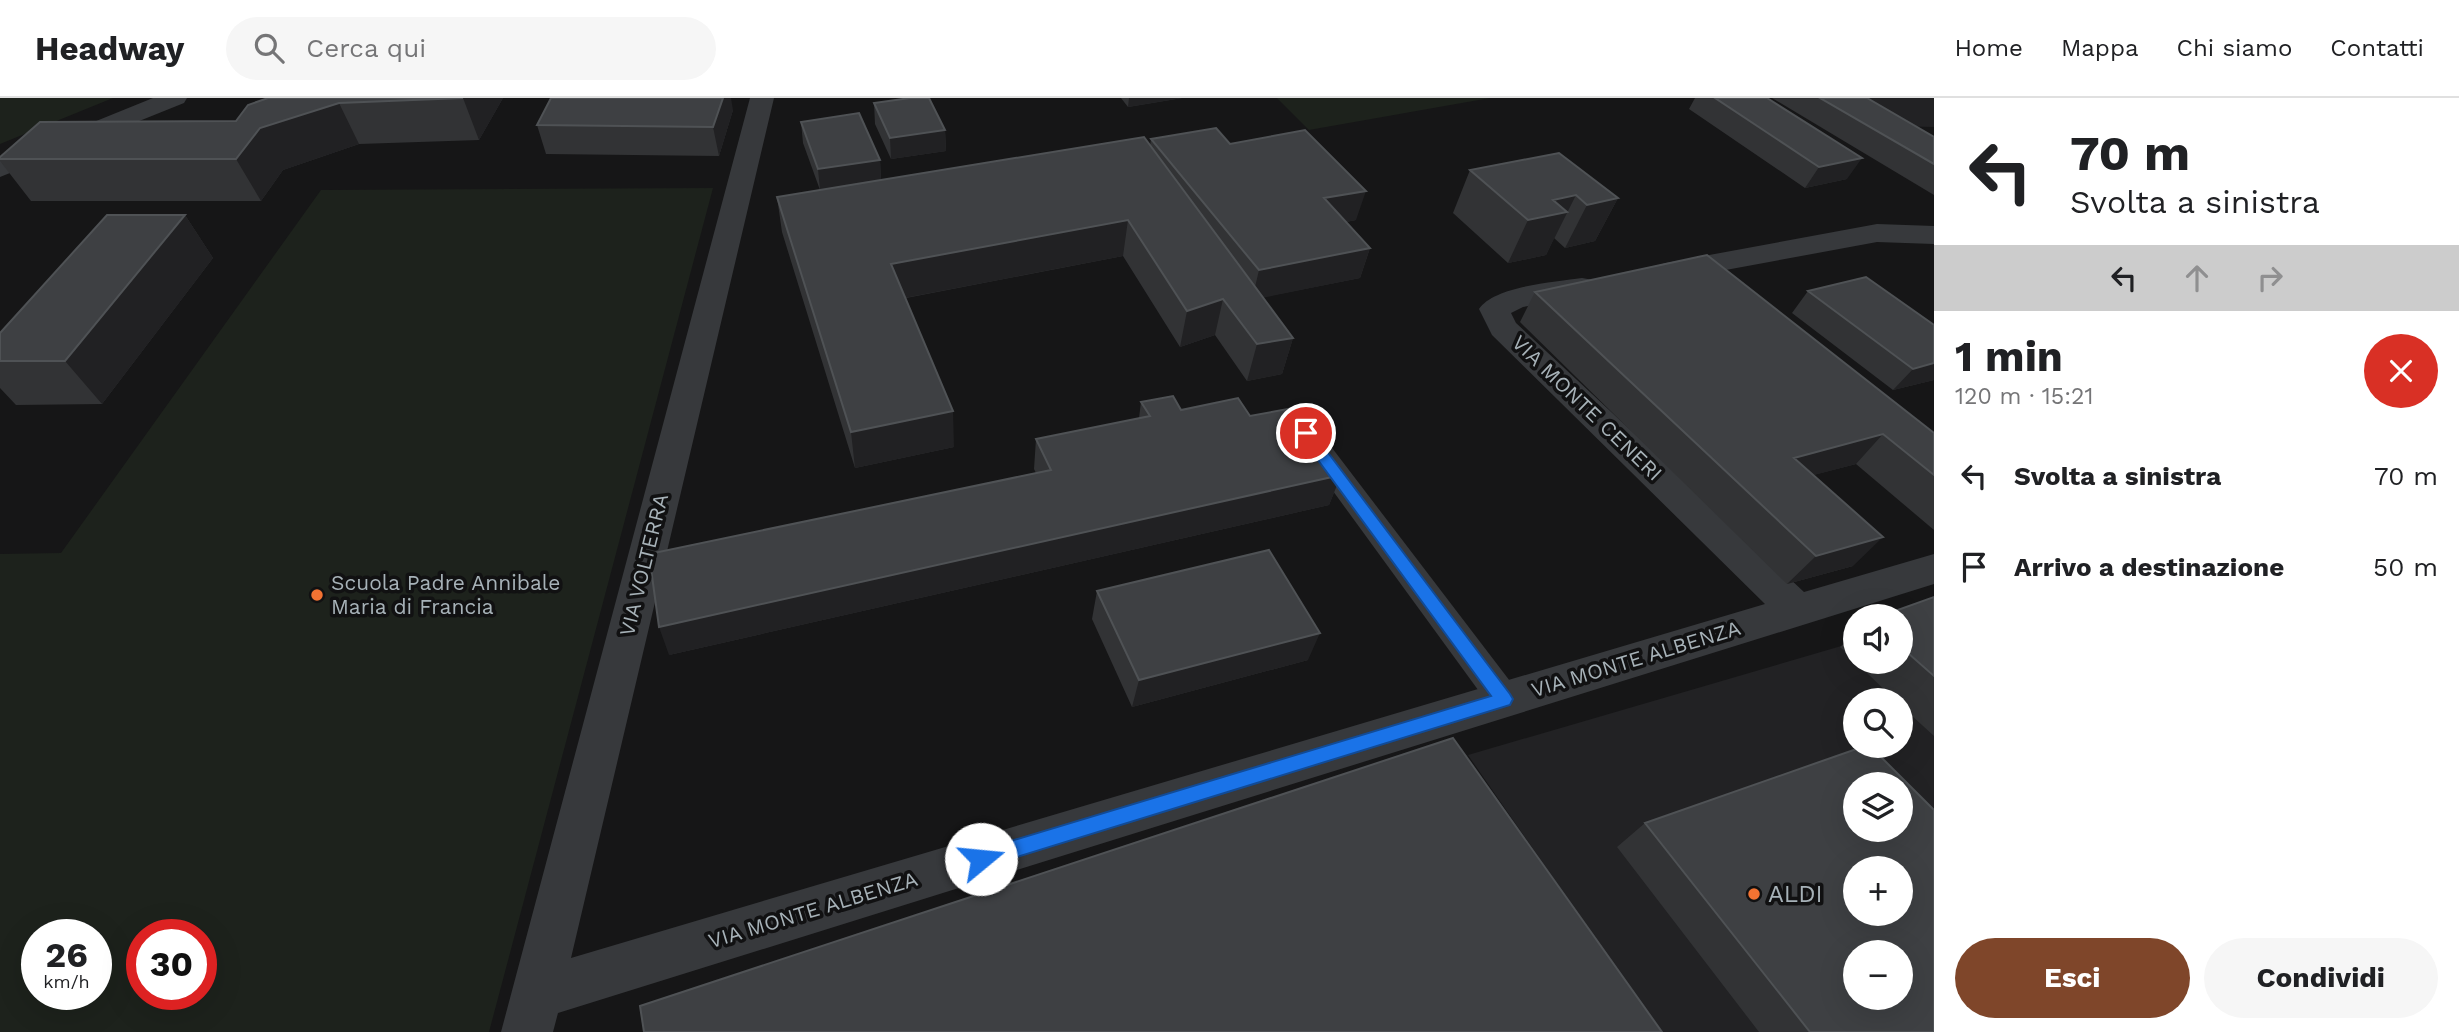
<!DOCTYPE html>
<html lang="it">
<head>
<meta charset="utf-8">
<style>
  body { margin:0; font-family:"Work Sans",sans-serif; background:#f6f6f6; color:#202124; height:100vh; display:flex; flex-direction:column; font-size:26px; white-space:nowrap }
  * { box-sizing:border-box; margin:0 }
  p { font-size:23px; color:#757577 }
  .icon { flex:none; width:38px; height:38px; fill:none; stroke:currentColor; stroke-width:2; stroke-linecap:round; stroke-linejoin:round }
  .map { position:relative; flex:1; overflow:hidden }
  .details { display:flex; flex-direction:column; background:#fff; width:525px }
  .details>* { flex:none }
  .banner { background:#fff; color:#202124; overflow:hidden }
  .buttons { position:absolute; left:1843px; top:506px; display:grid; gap:14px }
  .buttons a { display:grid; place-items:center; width:70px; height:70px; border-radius:50%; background:#fff; box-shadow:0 7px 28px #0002; font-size:35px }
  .speed { position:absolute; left:21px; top:821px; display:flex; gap:14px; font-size:35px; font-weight:700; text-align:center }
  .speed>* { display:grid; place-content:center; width:91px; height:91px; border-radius:50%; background:#fff; box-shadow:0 7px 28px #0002; line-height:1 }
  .speed small { font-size:18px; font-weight:400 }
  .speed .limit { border:10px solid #d22; background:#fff; color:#111 }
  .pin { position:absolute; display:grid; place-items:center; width:60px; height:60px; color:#fff; margin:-30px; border:4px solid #fff; border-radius:50%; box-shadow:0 2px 7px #0007 }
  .me { position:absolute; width:77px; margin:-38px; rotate:73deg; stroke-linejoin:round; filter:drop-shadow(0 0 5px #0008) }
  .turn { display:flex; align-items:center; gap:24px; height:147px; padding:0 21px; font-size:32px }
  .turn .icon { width:91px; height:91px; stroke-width:2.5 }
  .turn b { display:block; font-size:49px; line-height:60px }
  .lanes { display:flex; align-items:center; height:66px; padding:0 21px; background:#0003; justify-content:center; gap:35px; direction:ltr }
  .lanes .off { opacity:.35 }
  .round { display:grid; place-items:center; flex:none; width:74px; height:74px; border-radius:37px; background:#f6f6f6 }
  .head { display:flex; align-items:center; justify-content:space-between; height:119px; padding:0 21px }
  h1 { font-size:42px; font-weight:700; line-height:52px }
  .cta { display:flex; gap:14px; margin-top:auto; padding:14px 21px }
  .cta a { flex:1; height:80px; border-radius:42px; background:#7f462a; color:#fff; font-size:28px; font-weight:700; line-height:80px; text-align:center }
  .cta a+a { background:#f6f6f6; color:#202124 }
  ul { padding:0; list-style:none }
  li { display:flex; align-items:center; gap:21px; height:91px; padding:0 21px }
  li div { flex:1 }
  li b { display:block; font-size:26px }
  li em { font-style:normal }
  header { display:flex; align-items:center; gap:42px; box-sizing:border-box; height:98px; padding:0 35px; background:#fff; border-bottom:2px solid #e0e0e0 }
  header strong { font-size:33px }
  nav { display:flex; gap:38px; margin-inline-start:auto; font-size:24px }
  .search { width:490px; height:63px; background:#f6f6f6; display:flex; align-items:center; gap:18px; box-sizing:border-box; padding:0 24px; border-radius:38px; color:#757577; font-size:26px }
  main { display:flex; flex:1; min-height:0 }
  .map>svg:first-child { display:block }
</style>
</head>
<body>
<header>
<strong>Headway</strong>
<div class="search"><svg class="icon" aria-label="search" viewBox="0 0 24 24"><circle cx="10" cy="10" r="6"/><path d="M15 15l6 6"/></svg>Cerca qui</div>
<nav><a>Home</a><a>Mappa</a><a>Chi siamo</a><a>Contatti</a></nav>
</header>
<main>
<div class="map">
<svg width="1934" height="934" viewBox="0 0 1934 934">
  <rect width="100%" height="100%" fill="#161617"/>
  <!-- built -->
  <path fill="#222224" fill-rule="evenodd" d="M1843 0H1934V29L1890 28Z
    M1934 516V934H1660L1468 657 1855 544V564H1900ZM1855 602H1900V648H1855ZM1855 686H1900V732H1855ZM1855 770H1900V816H1855ZM1855 854H1900V900H1855Z"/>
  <!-- green -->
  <path fill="#1d221c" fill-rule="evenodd" d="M0 0H113L0 46Z
    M1277 0H1490L1309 32Z
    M713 90 489 934H0V456L61 455 321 92ZM37 836H96V896H37ZM142 836H201V896H142Z"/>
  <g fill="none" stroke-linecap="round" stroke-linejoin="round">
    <!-- service -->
    <path fill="#37393c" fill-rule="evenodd" d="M1316 339 1326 342 1516 591 1520 601 1516 611 1504 615 1492 611 1306 356 1302 349 1306 342Z"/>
    <!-- minor -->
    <path fill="#37393c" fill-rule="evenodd" d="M153 0H187L184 5 0 79V62Z
      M750 0H774L571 860 1765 506 1492 237 1479 211C1494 188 1555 184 1582 180L1593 182 1597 189 1593 196 1523 209 1511 215 1516 225 1804 494 1934 456V486L558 915 553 934H501Z
      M1877 126 1934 128V146L1877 144 1666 183 1655 180 1651 174 1655 168 1666 165Z"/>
  </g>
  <!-- wall -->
  <path fill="#323335" d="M268 0H503L479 42 359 46 283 72 261 103H31L0 63V59L236 23Z
    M1121 0H1182L1128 9Z
    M1695 0H1767L1847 81 1805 90 1689 11Z
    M1772 0H1867L1934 39V97Z
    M874 5 945 32 946 53 891 61 875 26Z
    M733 12 719 58 546 56 537 27Z
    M801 24 880 62 881 82 1150 48 1151 41 1230 46 1356 122 1346 124 1370 150 1360 180 1263 199 1293 240 1282 276 1247 283 1215 237 1180 249 1123 158 906 200 954 349 855 370 782 134 777 99 820 92 803 45Z
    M1470 72 1618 100 1595 143 1565 150 1554 140 1546 157 1508 165 1453 115Z
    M185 117 213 160 102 306 16 307 0 290V235Z
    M1808 193 1934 227V282L1893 292 1792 215Z
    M1535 194 1934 335V432L1856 366 1813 377 1853 468 1787 486 1520 224Z
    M1141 304 1181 312 1250 318 1341 377 1329 407 669 557 1036 375 1034 371 1036 341 1139 320Z
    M1097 493 1308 562 1132 609 1092 521Z
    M1934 499V638L1900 607V602H1895L1840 549 1855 536V564H1900V518Z
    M1645 725 1934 934H1759L1617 749Z"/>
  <!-- shaded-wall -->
  <path fill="#212123" d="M463 0H503L479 42Z
    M723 0H731L733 12 719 58 713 29Z
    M1129 0H1182L1128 9Z
    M339 5 359 46 283 72 261 103 236 61 260 30Z
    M945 32 946 53 891 61 890 40Z
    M1862 60 1847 81 1805 90 1819 69Z
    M880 62 881 83 820 92 818 71Z
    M1366 93 1356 122 1315 130 1324 100Z
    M1576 97 1546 157 1508 165 1528 122 1553 102Z
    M1618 100 1595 143 1565 150 1587 107Z
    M185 117 213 160 102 306 65 263Z
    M1128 122 1123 158 894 202 891 166Z
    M1370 150 1360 180 1252 202 1259 172Z
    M1223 201 1215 237 1180 249 1187 213Z
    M1293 240 1282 276 1247 283 1257 246Z
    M1934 265V282L1893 292 1913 271Z
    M953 313 954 349 855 370 851 334Z
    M1883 336 1856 366 1768 389 1794 360Z
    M1341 377 1329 407 669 557 659 529Z
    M1883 439 1853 468 1787 486 1816 458Z
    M1320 535 1308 562 1132 609 1139 582Z"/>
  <!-- building -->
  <path fill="#3e4043" stroke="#4f5255" stroke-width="2" fill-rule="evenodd" d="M268 0H463L339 5 260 30 236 61H0V59L40 24 236 23 248 7Z
    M551 0H723L713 29 537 27Z
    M910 0H929L945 32 890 40 874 5Z
    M1715 0H1767L1862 60 1819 69Z
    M1820 0H1867L1934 39V66Z
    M859 15 880 62 818 71 801 24Z
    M1216 30 1230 46 1305 32 1366 93 1324 100 1370 150 1259 172 1151 41Z
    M1144 39 1293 240 1257 246 1223 201 1187 213 1128 122 891 166 953 313 851 334 777 99Z
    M1559 55 1618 100 1587 107 1576 97 1553 102 1567 114 1528 122 1470 72Z
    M107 117H185L65 263H0V235Z
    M1707 157 1934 335V377L1883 336 1794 360 1883 439 1816 458 1535 194Z
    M1866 179 1934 227V265L1913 271 1808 193Z
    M1173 298 1181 312 1238 300 1250 318 1293 310 1341 377 659 529 649 456 1051 372 1036 341 1150 318 1141 304Z
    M1269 452 1320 535 1139 582 1097 493Z
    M1934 499V578L1900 548V518H1881Z
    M1453 640 1662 934H644L640 908Z
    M1865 648H1870L1934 712V934H1810L1645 725ZM1855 686H1900V732H1855ZM1855 770H1900V816H1855ZM1855 854H1900V900H1855Z"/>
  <!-- route -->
  <path fill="#1a73e8" stroke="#114b97" stroke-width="2" d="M1306 330 1311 332 1510 596 1513 601 1510 607 981 770 974 767 971 761 974 754 981 752 1491 598 1301 339 1299 335Z"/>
  <!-- markers -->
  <g fill="#f37332" stroke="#111112" stroke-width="2.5">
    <circle cx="317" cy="497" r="7"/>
    <circle cx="1754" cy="796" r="7"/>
  </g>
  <g text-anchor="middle" stroke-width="7" stroke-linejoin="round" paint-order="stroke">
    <!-- street labels -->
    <g font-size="21" fill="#a7b2b8" stroke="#111112">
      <text transform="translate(1587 310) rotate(44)" y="7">VIA MONTE CENERI</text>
      <text transform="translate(644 467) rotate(-76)" y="7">VIA VOLTERRA</text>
      <text transform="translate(1636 561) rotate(-17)" y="7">VIA MONTE ALBENZA</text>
      <text transform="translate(813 812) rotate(-17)" y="7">VIA MONTE ALBENZA</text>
    </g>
    <!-- poi labels -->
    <g font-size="21" fill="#a7b2b8" stroke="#111112" text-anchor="start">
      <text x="331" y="492">Scuola Padre Annibale<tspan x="331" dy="24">Maria di Francia</tspan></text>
    </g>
    <!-- near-poi labels -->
    <g font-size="24" fill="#a7b2b8" stroke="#111112" text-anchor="start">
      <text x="1768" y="804">ALDI</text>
    </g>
  </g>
</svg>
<div class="buttons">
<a><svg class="icon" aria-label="sound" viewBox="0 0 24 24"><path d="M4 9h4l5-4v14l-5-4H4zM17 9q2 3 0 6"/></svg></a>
<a><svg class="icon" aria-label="search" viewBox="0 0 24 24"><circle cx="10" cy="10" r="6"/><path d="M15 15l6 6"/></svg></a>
<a><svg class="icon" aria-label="layers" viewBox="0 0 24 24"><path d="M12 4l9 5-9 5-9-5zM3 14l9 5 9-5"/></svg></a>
<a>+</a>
<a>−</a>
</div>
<div class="speed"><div>26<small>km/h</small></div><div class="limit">30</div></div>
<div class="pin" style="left:1306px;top:335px;background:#d93025"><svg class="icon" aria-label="arrive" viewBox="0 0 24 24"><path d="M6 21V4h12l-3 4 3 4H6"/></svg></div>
<svg class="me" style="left:981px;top:761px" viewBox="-20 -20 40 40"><circle r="19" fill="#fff"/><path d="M0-13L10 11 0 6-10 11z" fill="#1a73e8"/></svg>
</div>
<section class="details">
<div class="banner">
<div class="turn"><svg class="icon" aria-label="left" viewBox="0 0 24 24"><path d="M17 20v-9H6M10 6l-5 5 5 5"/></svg><div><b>70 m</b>Svolta a sinistra</div></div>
<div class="lanes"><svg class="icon" aria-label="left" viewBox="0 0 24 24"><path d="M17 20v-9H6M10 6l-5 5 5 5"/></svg><svg class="icon off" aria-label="ahead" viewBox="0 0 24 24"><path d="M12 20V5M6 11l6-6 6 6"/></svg><svg class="icon off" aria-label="right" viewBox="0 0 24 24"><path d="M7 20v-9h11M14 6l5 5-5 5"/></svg></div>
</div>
<div class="head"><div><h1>1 min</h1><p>120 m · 15:21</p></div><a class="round" style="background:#d93025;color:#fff"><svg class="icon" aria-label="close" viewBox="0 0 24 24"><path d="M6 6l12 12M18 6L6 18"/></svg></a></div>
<ul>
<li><svg class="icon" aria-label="left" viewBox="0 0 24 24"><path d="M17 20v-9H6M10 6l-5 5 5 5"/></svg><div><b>Svolta a sinistra</b></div><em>70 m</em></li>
<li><svg class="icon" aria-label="arrive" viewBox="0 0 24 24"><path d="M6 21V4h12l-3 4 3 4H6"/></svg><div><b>Arrivo a destinazione</b></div><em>50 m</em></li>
</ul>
<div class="cta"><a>Esci</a><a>Condividi</a></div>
</section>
</main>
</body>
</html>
